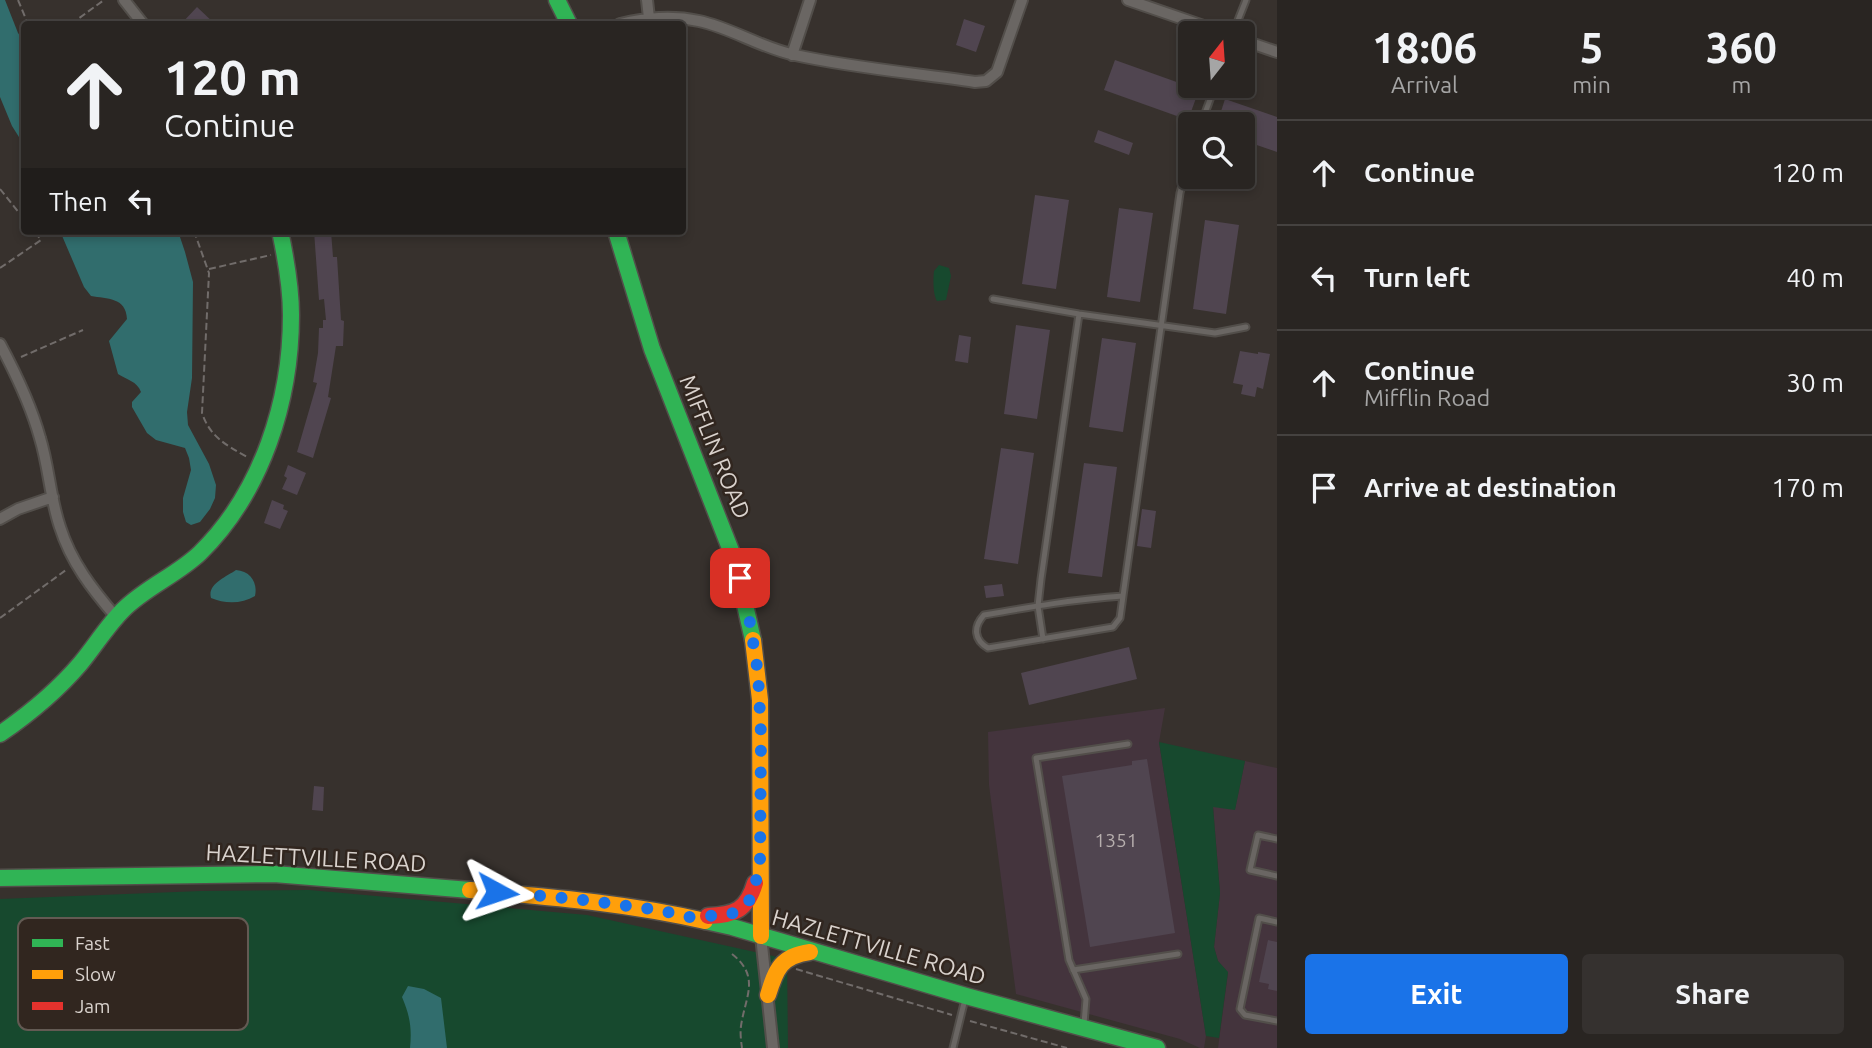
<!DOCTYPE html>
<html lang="en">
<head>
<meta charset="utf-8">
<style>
  body { margin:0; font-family:Ubuntu,sans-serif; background:#35312f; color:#f1f3f6; height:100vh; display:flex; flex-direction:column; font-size:26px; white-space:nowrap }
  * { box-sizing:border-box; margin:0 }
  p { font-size:23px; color:#a5a5a5 }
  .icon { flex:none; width:38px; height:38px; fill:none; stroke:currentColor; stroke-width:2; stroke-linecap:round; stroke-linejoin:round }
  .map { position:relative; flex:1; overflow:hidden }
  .drawer { display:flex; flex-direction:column; background:#292522; width:595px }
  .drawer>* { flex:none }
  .guide { position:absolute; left:21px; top:21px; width:665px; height:214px; border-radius:7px; box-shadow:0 4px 10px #0003,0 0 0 2px #454240; background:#292522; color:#f1f3f6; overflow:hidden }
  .needle { width:46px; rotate:17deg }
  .fabs { position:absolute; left:1178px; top:21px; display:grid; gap:14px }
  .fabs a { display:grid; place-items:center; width:77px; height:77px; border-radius:7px; background:#292522; box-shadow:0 4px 10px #0003,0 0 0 2px #454240; font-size:35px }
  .pin { position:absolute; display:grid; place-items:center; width:60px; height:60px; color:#fff; margin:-30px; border-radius:14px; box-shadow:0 4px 10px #0006 }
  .me { position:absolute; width:77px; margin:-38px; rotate:95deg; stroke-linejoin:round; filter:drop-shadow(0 0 5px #0008) }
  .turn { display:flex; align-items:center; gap:24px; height:147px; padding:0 28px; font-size:32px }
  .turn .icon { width:91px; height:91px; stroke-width:2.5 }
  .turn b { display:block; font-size:49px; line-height:60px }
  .then { display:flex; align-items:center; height:66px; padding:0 28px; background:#0003; gap:14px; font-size:26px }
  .eta { display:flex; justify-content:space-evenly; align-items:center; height:119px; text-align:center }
  .eta b { font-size:42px; font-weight:700; line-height:49px }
  .primary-button { display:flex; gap:14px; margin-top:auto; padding:14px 28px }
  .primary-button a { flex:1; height:80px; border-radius:7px; background:#1a73e8; color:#fff; font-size:28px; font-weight:700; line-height:80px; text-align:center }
  .primary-button a+a { background:#35312f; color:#f1f3f6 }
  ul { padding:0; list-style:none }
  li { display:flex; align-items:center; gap:21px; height:105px; padding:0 28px; border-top:2px solid #454240 }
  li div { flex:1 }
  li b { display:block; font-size:26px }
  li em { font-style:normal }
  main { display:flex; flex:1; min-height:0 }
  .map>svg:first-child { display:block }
</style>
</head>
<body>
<main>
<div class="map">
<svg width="1277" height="1048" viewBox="0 0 1277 1048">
  <rect width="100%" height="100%" fill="#37312d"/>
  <!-- commercial -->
  <path fill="#44343d" d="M1165 708 1159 742 1206 1036 1204 1048H1200L1180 1039 1016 994 989 785 988 732Z
    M1245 761 1277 768V1048H1218L1228 973 1218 961 1214 947 1220 893 1213 806 1235 809Z"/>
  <!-- green -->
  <path fill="#17492e" d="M939 265 949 268 951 276 946 300 937 301C933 294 933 280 934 271Z
    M1159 742 1245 761 1235 810 1213 807 1220 893 1214 947 1218 961 1228 972 1219 1038 1206 1036Z
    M309 890 587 915 787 959 788 1048H0V899L201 891Z"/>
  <!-- water -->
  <path fill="#316d6d" d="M0 0H5L18 33 24 41V145L12 126 0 97Z
    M60 231H178L185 252 193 282 192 378 187 412 188 425 209 464 216 485 215 498 210 509 200 522 191 525 186 522 183 512V498L191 470 189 458 185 448 156 440 147 433 132 407V402L141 392C137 381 127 380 118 374L109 341 127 319C126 297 107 299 91 296L84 287Z
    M236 570C250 571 258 582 255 596 242 604 225 604 211 598 207 584 226 577 236 570Z
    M408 986 424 989 441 998 447 1048H410C412 1028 410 1016 402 997Z"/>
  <!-- building -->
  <path fill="#504550" d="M197 7 215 24H181Z
    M964 19 985 26 976 52 956 45Z
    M1115 60 1199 90 1188 120 1104 90Z
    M1225 99 1277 117V152L1242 140V124H1217Z
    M1098 130 1133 143 1129 155 1094 142Z
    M1035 195 1069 200 1056 289 1022 284Z
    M1119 208 1153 213 1140 302 1107 297Z
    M1205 220 1239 225 1226 314 1193 309Z
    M314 231H331L333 257H337L341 320 344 321 343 346H336L328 397 331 398 313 458 297 452 317 383 313 382 318 353 319 328H323V320H326L324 299 319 300Z
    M1016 325 1050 330 1037 419 1004 414Z
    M959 335 971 337 968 363 955 361Z
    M1102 338 1136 343 1123 432 1089 427Z
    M1240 351 1258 354V352L1270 354 1263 389 1257 387 1255 397 1241 394 1243 385 1233 383Z
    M1001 448 1034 453 1018 564 984 559Z
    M1084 463 1117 467 1102 577 1068 573Z
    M288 465 306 473 297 495 282 489 287 478 284 476Z
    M272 500 284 505 283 509 288 511 280 529 264 523Z
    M1142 509 1156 511 1151 548 1137 546Z
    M1002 584 1004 596 986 598 984 586Z
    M1129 647 1137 679 1029 705 1021 673Z
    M1147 759 1175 933 1090 947 1062 776 1132 765V761Z
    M314 786 324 787 323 811 312 810Z
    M1268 940 1277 942V991L1268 989 1269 984 1259 982Z"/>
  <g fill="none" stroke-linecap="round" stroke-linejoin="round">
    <!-- lane casing -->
    <g stroke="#524e4a" stroke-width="9">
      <path id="lane" d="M1233 33 1246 0
        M1201 124 1215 86
        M993 299 1079 314 1215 333 1246 327
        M1123 596C1076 599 1030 607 984 615 973 627 974 640 988 648L1113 627 1120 618 1123 596 1180 193 1190 156
        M1043 639 1038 606 1041 579 1079 314
        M1277 839 1258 835 1250 870 1277 876
        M1277 922 1259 918 1240 1009 1245 1015 1277 1021
        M1073 970 1178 954
        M1084 1024 1086 999 1069 960 1036 758 1128 744
        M953 1048 965 999"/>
    </g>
    <!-- street casing -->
    <g stroke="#524e4a" stroke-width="14">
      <path id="street" d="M124 0 143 24
        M647 0 649 18
        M1128 0 1224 33
        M620 24C646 18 671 15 699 21 732 28 761 48 795 55 854 68 915 73 975 82L986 81 997 72 1022 0
        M1242 40 1277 52
        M792 55 810 0
        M0 344C16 374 31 405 40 438 49 467 50 498 60 527 71 562 92 589 116 617
        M0 519 18 509 53 497
        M761 936 773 1048"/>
    </g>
    <!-- fast casing -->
    <g stroke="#524e4a" stroke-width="19">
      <path id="fast" d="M557 0 569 24
        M616 231 652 349 735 561 753 640
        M0 734C29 714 57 691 80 664 95 646 107 626 123 610 146 587 177 575 200 553 262 492 291 401 291 315 291 287 286 259 280 231
        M0 878 274 874 470 890
        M705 921 732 927 966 996 1157 1048"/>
    </g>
    <!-- slow casing -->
    <g stroke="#524e4a" stroke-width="19">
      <path id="slow" d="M753 640 760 700 761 936
        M470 890C549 897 628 903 705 921
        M768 995C776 969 781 956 810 952"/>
    </g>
    <!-- jam casing -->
    <g stroke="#524e4a" stroke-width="19">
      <path id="jam" d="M708 916C735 915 747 910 755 883"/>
    </g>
    <!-- path -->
    <path stroke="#716c6a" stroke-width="2" stroke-dasharray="7 3.5" stroke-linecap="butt" d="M18 0 28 24
      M71 24 104 0
      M0 189 24 219
      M194 231 209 273 202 413C210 437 226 445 247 457
      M0 268 41 240 34 231
      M209 269 271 255
      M21 357 83 330
      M0 618 66 570
      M732 954C761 977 745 997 741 1026 740 1033 741 1041 742 1048
      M796 969 952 1015
      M970 1021 1067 1048"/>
    <!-- lane -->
    <use href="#lane" stroke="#6a6663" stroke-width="5"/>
    <!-- street -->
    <use href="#street" stroke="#6a6663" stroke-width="10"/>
    <!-- fast -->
    <use href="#fast" stroke="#30b455" stroke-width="16"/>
    <!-- slow -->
    <use href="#slow" stroke="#ff9f0a" stroke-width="16"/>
    <!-- jam -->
    <use href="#jam" stroke="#e5322d" stroke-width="16"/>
  </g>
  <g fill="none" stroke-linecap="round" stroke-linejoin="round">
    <!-- route -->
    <path stroke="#1a73e8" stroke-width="12" stroke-dasharray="0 21.6" d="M497 892 575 899 659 910 689 917 726 915 733 913 747 904 753 894 760 863 761 735 758 673 749 617 740 578"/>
  </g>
  <g text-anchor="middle" stroke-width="5" stroke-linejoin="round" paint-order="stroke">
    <!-- number labels -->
    <g font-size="19" fill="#b7afae">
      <text x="1116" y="847">1351</text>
    </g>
    <!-- street labels -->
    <g font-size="23" fill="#d9d2cd" stroke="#31261f">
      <text transform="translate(715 447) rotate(68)" y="8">MIFFLIN ROAD</text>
      <text transform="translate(316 858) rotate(3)" y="8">HAZLETTVILLE ROAD</text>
      <text transform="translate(879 947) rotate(16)" y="8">HAZLETTVILLE ROAD</text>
    </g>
  </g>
  <!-- legend -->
  <rect x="18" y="918" width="230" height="112" rx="10" fill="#31261f" stroke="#635a53" stroke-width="2"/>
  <rect x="32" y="939" width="31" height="8" fill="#30b455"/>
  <rect x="32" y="970" width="31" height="9" fill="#ff9f0a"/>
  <rect x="32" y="1002" width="31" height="8" fill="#e5322d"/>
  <g font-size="19" fill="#d9d2cd">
    <text x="75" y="950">Fast</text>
    <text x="75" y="981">Slow</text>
    <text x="75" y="1013">Jam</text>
  </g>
</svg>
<div class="fabs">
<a><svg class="needle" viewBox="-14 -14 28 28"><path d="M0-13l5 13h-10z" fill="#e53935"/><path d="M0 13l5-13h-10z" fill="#a5a5a5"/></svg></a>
<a><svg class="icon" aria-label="search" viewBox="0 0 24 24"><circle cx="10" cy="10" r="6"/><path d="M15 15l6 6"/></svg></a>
</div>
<div class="pin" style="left:740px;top:578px;background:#d93025"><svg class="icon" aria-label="arrive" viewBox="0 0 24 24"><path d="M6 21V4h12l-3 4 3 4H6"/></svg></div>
<svg class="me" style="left:497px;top:892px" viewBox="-20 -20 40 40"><path d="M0-17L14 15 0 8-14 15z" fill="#1a73e8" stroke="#fff" stroke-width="4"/></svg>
<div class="guide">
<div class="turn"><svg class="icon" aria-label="ahead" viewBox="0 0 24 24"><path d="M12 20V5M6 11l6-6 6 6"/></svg><div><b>120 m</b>Continue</div></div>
<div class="then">Then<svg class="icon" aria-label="left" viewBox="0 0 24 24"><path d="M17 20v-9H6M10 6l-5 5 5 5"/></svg></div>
</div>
</div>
<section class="drawer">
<div class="eta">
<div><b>18:06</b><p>Arrival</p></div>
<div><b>5</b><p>min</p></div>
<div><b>360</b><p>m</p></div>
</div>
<ul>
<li><svg class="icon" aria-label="ahead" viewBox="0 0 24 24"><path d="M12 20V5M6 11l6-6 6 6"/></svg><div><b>Continue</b></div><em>120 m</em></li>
<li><svg class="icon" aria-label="left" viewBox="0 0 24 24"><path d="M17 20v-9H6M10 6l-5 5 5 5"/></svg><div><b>Turn left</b></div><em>40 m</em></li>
<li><svg class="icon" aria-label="ahead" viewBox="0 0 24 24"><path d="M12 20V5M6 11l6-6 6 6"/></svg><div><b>Continue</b><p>Mifflin Road</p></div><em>30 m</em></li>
<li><svg class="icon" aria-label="arrive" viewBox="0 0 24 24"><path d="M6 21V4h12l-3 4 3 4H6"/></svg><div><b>Arrive at destination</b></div><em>170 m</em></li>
</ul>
<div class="primary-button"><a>Exit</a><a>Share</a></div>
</section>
</main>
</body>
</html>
